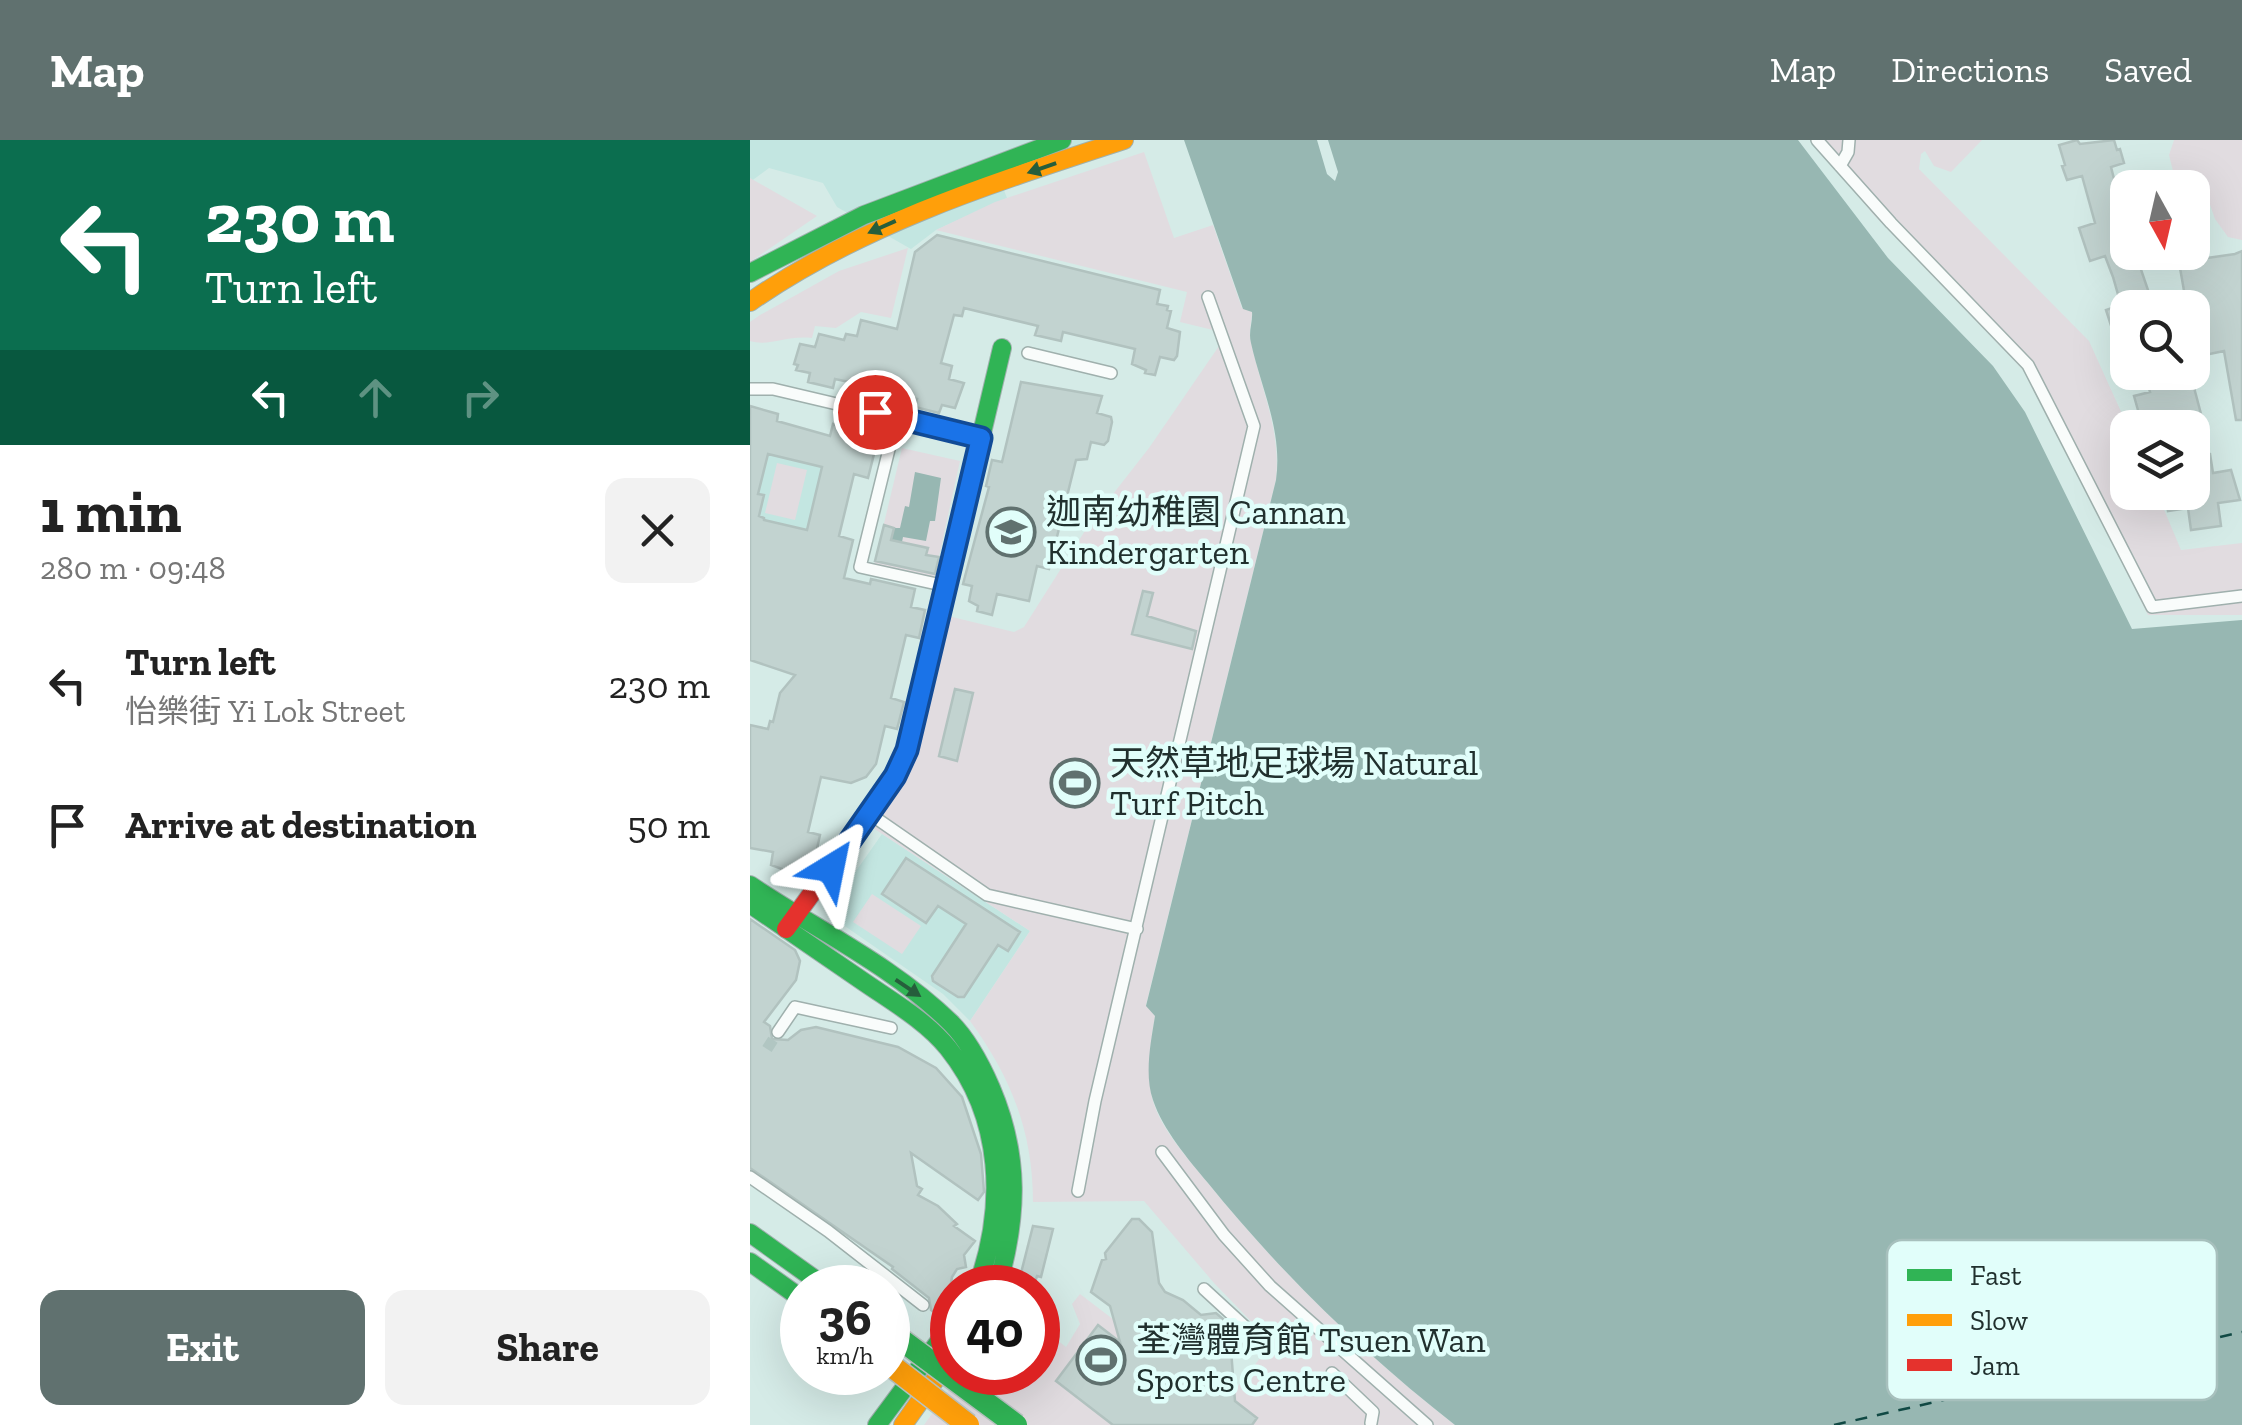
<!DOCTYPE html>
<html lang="en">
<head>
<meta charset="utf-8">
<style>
  body { margin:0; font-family:"Zilla Slab","Noto Sans TC",serif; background:#f2f2f2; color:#222; height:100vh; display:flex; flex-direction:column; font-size:38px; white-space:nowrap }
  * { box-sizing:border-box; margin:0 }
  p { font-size:32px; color:#767676 }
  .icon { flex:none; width:55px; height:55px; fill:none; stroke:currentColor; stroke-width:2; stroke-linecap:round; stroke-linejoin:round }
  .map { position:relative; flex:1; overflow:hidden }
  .details { display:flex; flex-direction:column; background:#fff; width:750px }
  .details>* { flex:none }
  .banner { background:#0b6e4f; color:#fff; overflow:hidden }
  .needle { width:65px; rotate:172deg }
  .tools { position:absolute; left:1360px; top:30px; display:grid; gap:20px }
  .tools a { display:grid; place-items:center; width:100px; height:100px; border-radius:20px; background:#fff; box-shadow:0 10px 40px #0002; font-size:50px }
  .speed { position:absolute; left:30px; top:1125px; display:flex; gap:20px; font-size:50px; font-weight:700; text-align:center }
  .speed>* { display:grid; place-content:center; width:130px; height:130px; border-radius:50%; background:#fff; box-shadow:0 10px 40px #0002; line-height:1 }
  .speed small { font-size:25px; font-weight:400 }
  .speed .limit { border:15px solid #d22; background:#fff; color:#111 }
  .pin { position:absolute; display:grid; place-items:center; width:85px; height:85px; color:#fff; margin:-42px; border:5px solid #fff; border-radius:50%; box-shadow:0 2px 10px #0007 }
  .me { position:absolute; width:110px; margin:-55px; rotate:35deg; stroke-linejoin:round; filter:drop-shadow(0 0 8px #0008) }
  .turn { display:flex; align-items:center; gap:35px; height:210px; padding:0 40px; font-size:45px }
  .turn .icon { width:130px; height:130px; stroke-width:2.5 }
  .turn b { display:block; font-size:70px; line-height:85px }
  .lanes { display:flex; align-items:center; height:95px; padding:0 40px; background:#0003; justify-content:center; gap:50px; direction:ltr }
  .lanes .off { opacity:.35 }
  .round { display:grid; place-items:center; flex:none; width:105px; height:105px; border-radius:20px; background:#f2f2f2 }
  .headline { display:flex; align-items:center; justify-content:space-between; height:170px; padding:0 40px }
  h1 { font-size:60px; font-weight:700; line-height:75px }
  .cta { display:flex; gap:20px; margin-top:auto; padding:20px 40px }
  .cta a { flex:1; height:115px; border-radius:20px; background:#60716f; color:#fff; font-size:40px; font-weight:700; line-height:115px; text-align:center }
  .cta a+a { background:#f2f2f2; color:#222 }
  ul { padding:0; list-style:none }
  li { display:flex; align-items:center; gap:30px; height:140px; padding:0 40px }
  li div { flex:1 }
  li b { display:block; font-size:38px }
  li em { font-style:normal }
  header { display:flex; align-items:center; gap:60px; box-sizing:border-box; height:140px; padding:0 50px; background:#60716f; color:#fff }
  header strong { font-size:48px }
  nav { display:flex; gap:55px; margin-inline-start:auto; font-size:35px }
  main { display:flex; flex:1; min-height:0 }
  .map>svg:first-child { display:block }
</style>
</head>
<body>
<header>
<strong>Map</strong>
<nav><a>Map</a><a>Directions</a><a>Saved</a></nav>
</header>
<main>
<section class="details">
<div class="banner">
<div class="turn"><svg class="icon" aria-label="left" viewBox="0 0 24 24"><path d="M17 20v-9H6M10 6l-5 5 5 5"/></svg><div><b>230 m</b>Turn left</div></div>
<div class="lanes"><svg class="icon" aria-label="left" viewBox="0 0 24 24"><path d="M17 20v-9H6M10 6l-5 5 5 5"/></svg><svg class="icon off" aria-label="ahead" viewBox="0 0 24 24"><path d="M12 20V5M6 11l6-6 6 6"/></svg><svg class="icon off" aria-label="right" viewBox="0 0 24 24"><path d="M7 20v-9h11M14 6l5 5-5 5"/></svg></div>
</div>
<div class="headline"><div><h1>1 min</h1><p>280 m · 09:48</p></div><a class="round"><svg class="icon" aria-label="close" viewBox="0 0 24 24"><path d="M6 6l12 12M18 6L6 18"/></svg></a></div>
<ul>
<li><svg class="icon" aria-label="left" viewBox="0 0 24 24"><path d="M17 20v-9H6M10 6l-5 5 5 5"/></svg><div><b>Turn left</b><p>怡樂街 Yi Lok Street</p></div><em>230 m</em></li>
<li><svg class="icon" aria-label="arrive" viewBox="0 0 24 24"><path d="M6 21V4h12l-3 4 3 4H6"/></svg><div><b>Arrive at destination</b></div><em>50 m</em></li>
</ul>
<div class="cta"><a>Exit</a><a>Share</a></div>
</section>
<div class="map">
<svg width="1492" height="1285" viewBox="0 0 1492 1285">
  <rect width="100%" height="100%" fill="#d5ebe7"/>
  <!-- built -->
  <path fill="#c3e6e1" d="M0 0H347L248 35 257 58 186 90 161 109 87 67 73 43 19 28 0 42Z
    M0 266 28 274 25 289 40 285 69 293 63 317 73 324 57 390 48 388 46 393 0 374Z
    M132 694 280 791 220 881 193 854 86 780 81 772 80 768Z"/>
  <!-- green -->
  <path fill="#e1dce0" d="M1064 0H1232L1201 32 1184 26 1175 11 1171 14 1169 29 1339 201 1378 287V352L1407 353 1431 410 1492 403V475H1398L1277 234 1122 73Z
    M1424 0H1492V100L1478 97 1465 79 1458 59 1443 57 1442 48 1427 47 1419 15Z
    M394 12 424 98 463 85 492 168 502 172C502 182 498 192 501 202 511 249 531 290 526 340L396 865 405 876C401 900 397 927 401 952 406 985 438 1018 458 1043 531 1133 613 1213 705 1285H174L211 1233 288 1232V1185L316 1207 330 1184 322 1164 330 1154 474 1264 514 1213 513 1210 522 1203 464 1143 394 1061 283 1062C283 992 261 937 220 881L280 791 120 686 164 617 198 476 264 492 274 487 338 386 399 308 469 206 463 190 430 182 437 152 186 90 245 62Z
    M0 38 67 76 0 122Z
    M158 108 141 178 111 172 86 188 65 186 62 198C37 195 19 207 0 201V182L10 175 89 131Z
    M152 308 210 321 184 439 124 425Z
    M27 323 57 330 45 380 15 373Z
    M122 754 171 786 152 814 103 782Z"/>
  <!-- water -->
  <path fill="#97b7b2" d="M434 0H567L577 34 585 41 588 32 578 0H1048L1138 118 1243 226 1275 272 1382 489 1492 480V1285H705C613 1213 531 1133 458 1043 438 1019 413 990 403 960 394 935 401 901 405 876L396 866 526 340C533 291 511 248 501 203 498 192 503 182 502 172L493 169Z
    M165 332 191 338 185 381H180L176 401 153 397 152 402 141 400 144 388H150L155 366 159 367Z"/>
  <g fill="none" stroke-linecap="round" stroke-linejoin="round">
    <!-- ferry -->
    <path stroke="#114944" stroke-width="2.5" stroke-dasharray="12 10" stroke-linecap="butt" d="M1084 1285 1492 1192"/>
  </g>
  <!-- building -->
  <path fill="#c2d3d0" stroke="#b1c2bf" stroke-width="2.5" fill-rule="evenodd" d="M1327 0 1330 4 1364 0 1367 10 1370 9 1374 23 1361 27 1373 74 1378 72V112H1385L1400 156 1413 152 1417 165 1378 168V201L1367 204 1356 170 1371 165 1363 137 1355 116 1340 121 1329 88 1345 83 1332 36 1317 40 1312 26 1315 25 1309 5Z
    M187 95 410 150 407 164 418 166 417 170 421 171 417 188 430 192 427 216 424 220 410 217 405 235 395 233 396 230 382 224 385 209 313 192 311 201 285 195 288 186 214 168 212 176 204 175 191 223 202 226 199 239 214 243 205 268 192 265 189 273 165 267 167 259 99 242 85 239 83 248 58 242 60 233 46 230 48 225 44 224 50 204 65 207 69 194 94 200 96 194 107 196 111 180 147 189 165 112Z
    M1492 111V280H1486L1474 211 1445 217 1442 168H1437L1429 122 1485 114Z
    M1394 232H1425L1428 244 1442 240 1451 274 1438 278 1441 288H1393L1384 256 1400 252Z
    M271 242 352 256 347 273 361 277 362 282 358 301 354 305 341 302 337 319 326 320 299 429 287 426 279 461 247 454 242 475 227 471 228 466 219 461 222 446 213 444 239 347 236 346 242 320 252 322Z
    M0 266 28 274 27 281 80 296 83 284 88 286 89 283 110 288 106 304 125 310 118 338 104 334 89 396 103 400 94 438 120 444 121 439 165 449 161 467 175 470 169 498 156 495 141 558 154 562 147 589 135 586 126 624 116 637 101 643 71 637 58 692 70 695 64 722 52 719 48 735 21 725 23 712 0 708V585L18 589 20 581 23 582 30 553 45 535 0 520ZM18 314 72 327 57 390 14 380V378L9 376 14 355 8 354Z
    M1460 314 1463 333 1481 330 1490 360 1468 363 1471 386 1441 390 1438 368 1418 371 1416 358 1442 352V316Z
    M134 385 144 388 141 400 178 408 176 415 189 417 185 434 125 421Z
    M393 451 403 453 397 476 446 491 442 509 382 494Z
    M205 549 223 553 207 621 189 616Z
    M156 718 270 792 258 811 248 805 214 857H208L183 841 182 836 216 784 188 766 176 783 132 754Z
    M0 779 45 810 50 821 46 840 14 882 20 886 22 899 38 900 51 890 66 887 148 907 186 928 212 957 231 1014 234 1052 228 1060 161 1013 167 1046 172 1049 168 1055 188 1066 207 1084 204 1086 225 1101 214 1115 216 1127 207 1129 202 1137 199 1155 202 1157 191 1177 181 1170 179 1158 142 1129 143 1127 0 1028Z
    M382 1079H389L402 1092 409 1143 415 1152 433 1160 451 1175 466 1173 479 1184 485 1261 507 1278 502 1285H363L306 1241 348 1185 370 1202 360 1166 341 1152 352 1120 356 1119 355 1113Z
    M283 1086 303 1089 291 1137 287 1136 285 1142 270 1137Z"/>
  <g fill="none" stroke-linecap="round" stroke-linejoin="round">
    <!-- street-tunnel -->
    <path stroke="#b1c6c2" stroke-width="11" stroke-dasharray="11 5.5" stroke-linecap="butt" d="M17 909 28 892"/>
    <!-- street casing -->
    <g stroke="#9fb0ad" stroke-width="14">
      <path id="street" d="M1067 0 1141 83 1278 225 1402 467 1492 456
        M1090 26 1098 12 1099 0
        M278 213 361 233
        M0 249H23L231 298
        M144 289 110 427 196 446
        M120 674 237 755 387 789
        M28 892 45 867 141 888
        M412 1012 474 1095 520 1146 677 1285
        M0 1037 78 1091 173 1165
        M328 1051 345 961 504 286 458 157
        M454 1149 504 1195
        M582 1233 623 1272 621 1283"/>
    </g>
    <!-- fast casing -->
    <g stroke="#9fb0ad" stroke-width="20">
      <path id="fast" d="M0 133 114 75 312 0
        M184 496 252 208
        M0 745C67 790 143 826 201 883 219 901 231 925 241 948 270 1016 268 1077 247 1148
        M0 764C38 790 76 816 114 842 143 862 176 881 198 908 254 978 256 1067 227 1148
        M0 1093 77 1148
        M0 1122 52 1159
        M127 1285 202 1184"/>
    </g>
    <!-- slow casing -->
    <g stroke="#9fb0ad" stroke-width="20">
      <path id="slow" d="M0 162C114 83 243 43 374 0
        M153 1285 202 1216"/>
    </g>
    <!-- jam casing -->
    <g stroke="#9fb0ad" stroke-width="20">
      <path id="jam" d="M36 789 130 659 157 610 184 496"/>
    </g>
    <!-- street -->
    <use href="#street" stroke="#f9fcfb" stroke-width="11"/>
    <!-- fast -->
    <use href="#fast" stroke="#30b455" stroke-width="18"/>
    <!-- slow -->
    <use href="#slow" stroke="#ff9f0a" stroke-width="18"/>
    <!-- jam -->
    <use href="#jam" stroke="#e5322d" stroke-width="18"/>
    <!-- fast-bridge casing -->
    <g stroke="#bbc6c4" stroke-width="25" stroke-linecap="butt">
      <path id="fast-bridge" d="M138 1190 266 1285"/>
    </g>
    <!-- slow-bridge casing -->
    <g stroke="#bbc6c4" stroke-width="25" stroke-linecap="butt">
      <path id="slow-bridge" d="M138 1223 218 1285"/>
    </g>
    <!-- fast-bridge -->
    <use href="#fast-bridge" stroke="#30b455" stroke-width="22"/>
    <!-- slow-bridge -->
    <use href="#slow-bridge" stroke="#ff9f0a" stroke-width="22"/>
  </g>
  <!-- one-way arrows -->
  <defs><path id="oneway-solid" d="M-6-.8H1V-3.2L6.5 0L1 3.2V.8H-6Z" transform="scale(2.5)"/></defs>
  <g fill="#265e3c">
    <use href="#oneway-solid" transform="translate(292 28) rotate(161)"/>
    <use href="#oneway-solid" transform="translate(132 87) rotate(156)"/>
    <use href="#oneway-solid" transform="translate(158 848) rotate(34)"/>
  </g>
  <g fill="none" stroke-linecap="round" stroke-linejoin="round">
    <!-- route casing -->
    <g stroke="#114b97" stroke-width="25">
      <path id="route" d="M81 728 145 636 157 610 231 298 125 272"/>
    </g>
    <!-- route -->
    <use href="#route" stroke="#1a73e8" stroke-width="18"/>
  </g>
  <!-- icons -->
  <defs>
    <g id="school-ring" transform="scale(2.5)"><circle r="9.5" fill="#e1fefa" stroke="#60716f" stroke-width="1.5"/><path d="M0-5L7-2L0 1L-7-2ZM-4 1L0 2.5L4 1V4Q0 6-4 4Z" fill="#60716f"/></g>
    <g id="stadium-ring" transform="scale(2.5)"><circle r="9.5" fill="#e1fefa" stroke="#60716f" stroke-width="1.5"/><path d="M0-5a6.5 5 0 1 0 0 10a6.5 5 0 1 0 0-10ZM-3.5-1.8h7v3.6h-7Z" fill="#60716f"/></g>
  </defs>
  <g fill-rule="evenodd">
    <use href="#school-ring" x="261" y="392"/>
    <use href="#stadium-ring" x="325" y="643"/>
    <use href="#stadium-ring" x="351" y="1220"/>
  </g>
  <g text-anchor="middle" stroke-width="9" stroke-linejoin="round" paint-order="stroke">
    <!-- poi labels -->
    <g font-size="35" fill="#21302e" stroke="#e1fefa" text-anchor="start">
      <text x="296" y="384">迦南幼稚園 Cannan<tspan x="296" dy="40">Kindergarten</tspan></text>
      <text x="360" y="635">天然草地足球場 Natural<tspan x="360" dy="40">Turf Pitch</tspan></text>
      <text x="386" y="1212">荃灣體育館 Tsuen Wan<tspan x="386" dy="40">Sports Centre</tspan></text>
    </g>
  </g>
  <!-- legend -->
  <rect x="1137" y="1100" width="330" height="160" rx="15" fill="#e1fefa" stroke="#a7c0bd" stroke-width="2.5"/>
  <rect x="1157" y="1129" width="45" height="12" fill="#30b455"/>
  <rect x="1157" y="1174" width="45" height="12" fill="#ff9f0a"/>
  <rect x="1157" y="1219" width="45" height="12" fill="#e5322d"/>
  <g font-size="28" fill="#21302e">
    <text x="1220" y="1145">Fast</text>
    <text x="1220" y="1190">Slow</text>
    <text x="1220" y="1235">Jam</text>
  </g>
</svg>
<div class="tools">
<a><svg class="needle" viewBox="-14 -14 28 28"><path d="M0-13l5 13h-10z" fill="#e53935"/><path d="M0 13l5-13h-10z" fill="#767676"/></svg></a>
<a><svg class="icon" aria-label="search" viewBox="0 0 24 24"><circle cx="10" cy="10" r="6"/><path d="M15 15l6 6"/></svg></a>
<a><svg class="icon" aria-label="layers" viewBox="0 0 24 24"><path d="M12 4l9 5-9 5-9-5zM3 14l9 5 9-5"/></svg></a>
</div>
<div class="speed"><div>36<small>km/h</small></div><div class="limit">40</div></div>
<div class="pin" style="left:125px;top:272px;background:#d93025"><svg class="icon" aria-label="arrive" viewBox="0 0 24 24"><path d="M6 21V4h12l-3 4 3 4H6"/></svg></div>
<svg class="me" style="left:81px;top:728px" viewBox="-20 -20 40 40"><path d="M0-17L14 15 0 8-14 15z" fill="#1a73e8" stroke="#fff" stroke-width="4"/></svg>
</div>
</main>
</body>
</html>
